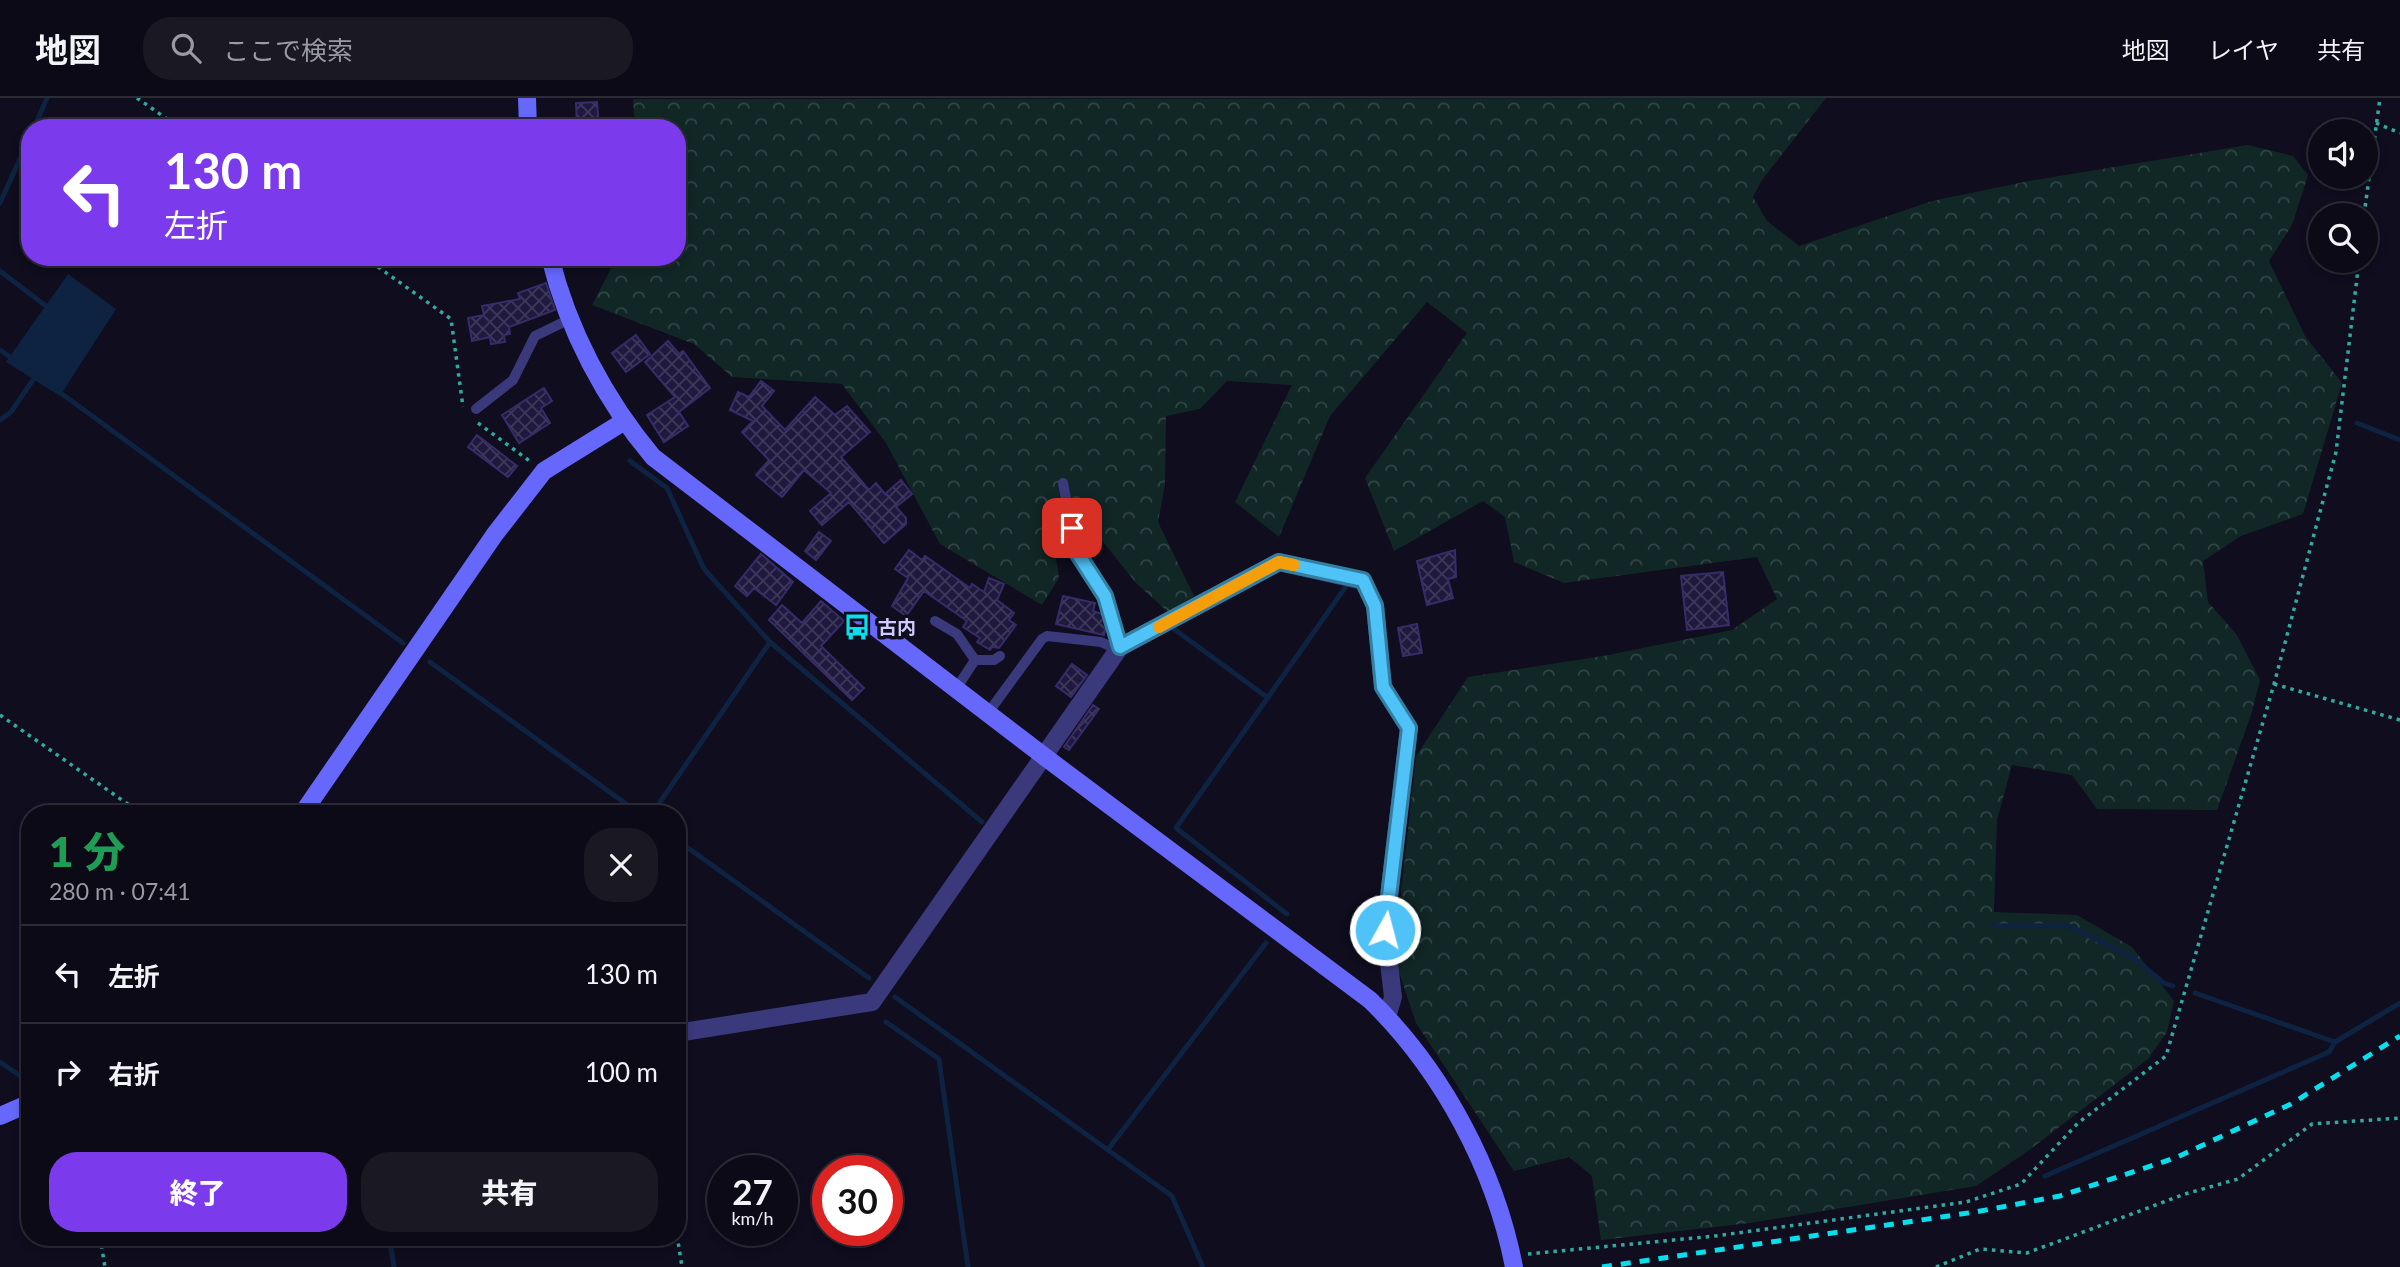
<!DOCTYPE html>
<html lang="ja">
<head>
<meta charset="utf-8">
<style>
  body { margin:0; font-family:Lato,"Noto Sans JP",sans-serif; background:#191823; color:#f1f3f6; height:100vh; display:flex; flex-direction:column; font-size:26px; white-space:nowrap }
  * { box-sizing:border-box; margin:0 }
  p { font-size:23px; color:#9a9aa1 }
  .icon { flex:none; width:38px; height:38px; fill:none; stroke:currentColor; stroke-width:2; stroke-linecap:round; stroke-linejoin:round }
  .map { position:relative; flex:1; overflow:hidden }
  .sheet { position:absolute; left:21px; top:707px; width:665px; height:441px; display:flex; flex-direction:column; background:#0b0a16; border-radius:28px; box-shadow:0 4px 10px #0003,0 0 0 2px #2b2b35 }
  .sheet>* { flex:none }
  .guide { position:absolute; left:21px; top:21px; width:665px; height:147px; border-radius:28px; box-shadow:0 4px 10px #0003,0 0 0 2px #2b2b35; background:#7c3aed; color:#fff; overflow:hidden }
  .tools { position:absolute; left:2308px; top:21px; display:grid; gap:14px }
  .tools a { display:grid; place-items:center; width:70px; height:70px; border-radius:50%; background:#0b0a16; box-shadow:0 4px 10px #0003,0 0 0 2px #2b2b35; font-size:35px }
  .speed { position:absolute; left:707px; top:1057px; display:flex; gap:14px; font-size:35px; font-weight:700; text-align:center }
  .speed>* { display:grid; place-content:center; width:91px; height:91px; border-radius:50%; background:#0b0a16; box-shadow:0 4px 10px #0003,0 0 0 2px #2b2b35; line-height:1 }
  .speed small { font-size:18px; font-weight:400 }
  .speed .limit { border:10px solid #d22; background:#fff; color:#111 }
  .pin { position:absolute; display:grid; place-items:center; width:60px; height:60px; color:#fff; margin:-30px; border-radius:14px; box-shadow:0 4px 10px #0006 }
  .me { position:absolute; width:77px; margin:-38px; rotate:7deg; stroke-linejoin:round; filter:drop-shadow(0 0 5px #0008) }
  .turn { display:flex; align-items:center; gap:24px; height:147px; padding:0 28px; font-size:32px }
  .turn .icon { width:91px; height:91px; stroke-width:2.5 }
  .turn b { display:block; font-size:49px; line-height:60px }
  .round { display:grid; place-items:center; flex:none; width:74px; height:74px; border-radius:28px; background:#191823 }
  .head { display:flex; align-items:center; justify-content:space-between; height:119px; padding:0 28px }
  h1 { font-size:42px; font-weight:800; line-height:52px; color:#1e9e55 }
  .action { display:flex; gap:14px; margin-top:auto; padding:14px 28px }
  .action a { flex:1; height:80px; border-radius:28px; background:#7c3aed; color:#fff; font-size:28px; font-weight:800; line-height:80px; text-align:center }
  .action a+a { background:#191823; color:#f1f3f6 }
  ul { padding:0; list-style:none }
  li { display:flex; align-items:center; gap:21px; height:98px; padding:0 28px; border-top:2px solid #2b2b35 }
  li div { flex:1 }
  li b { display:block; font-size:26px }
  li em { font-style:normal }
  header { display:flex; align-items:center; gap:42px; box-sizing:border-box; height:98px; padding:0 35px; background:#0b0a16; border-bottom:2px solid #2b2b35 }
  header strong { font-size:33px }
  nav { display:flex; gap:38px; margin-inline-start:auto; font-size:24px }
  .search { width:490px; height:63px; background:#191823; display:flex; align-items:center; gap:18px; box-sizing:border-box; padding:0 24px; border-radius:28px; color:#9a9aa1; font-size:26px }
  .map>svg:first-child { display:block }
</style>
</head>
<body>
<header>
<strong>地図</strong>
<div class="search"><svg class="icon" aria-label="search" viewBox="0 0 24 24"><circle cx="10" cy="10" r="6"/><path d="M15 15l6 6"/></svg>ここで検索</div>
<nav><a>地図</a><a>レイヤ</a><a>共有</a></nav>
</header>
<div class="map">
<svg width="2400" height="1169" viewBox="0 0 2400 1169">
  <defs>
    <pattern id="forest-crowns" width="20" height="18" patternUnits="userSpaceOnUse" patternTransform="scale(1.75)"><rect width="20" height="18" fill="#102726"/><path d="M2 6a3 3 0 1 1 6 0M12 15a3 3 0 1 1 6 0" fill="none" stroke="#324546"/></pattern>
    <pattern id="building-cross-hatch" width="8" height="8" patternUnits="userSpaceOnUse" patternTransform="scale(1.75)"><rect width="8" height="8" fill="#1f193e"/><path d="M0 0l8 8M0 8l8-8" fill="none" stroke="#3e395b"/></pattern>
  </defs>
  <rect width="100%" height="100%" fill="#0f0d1e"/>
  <!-- forest -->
  <path fill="url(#forest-crowns)" d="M1826 0 1762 82 1753 99 1767 123 1799 148 1932 103 2029 83 2248 47 2293 58 2308 77 2292 127 2269 163 2305 238 2342 285 2303 416 2241 438 2203 463 2208 504 2237 537 2260 582 2251 617 2217 712 2097 711 2072 677 2012 667 1997 722 1994 814 2077 817 2132 849 2174 903 2167 934 2148 961 2028 1053 1976 1088 1750 1125 1601 1142 1592 1078 1569 1059 1514 1073 1416 925 1394 859 1416 658 1468 579 1603 558 1732 532 1777 501 1757 459 1564 485 1514 464 1505 419 1483 403 1394 453 1365 380 1467 235 1427 204 1330 318 1279 439 1235 404 1292 287 1227 283 1200 311 1166 318 1165 387 1158 424 1194 498 1168 514 1136 485 1070 403 1048 408 1059 480 1042 507 940 446 886 345 842 286 732 279 694 246 592 207 617 159H677V30H635L633 1Z"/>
  <!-- water -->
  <path fill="#0d2341" d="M68 176 116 211 60 298 6 264Z"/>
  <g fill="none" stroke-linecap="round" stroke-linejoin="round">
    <!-- stream -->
    <path stroke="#0d2341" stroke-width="5" d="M34 30 47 0
      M0 105 30 39
      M0 173 50 211
      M0 252 16 263
      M58 293 403 545
      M0 322 11 314 37 276
      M2357 325 2400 342
      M630 363 667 390 704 471 770 544 982 724
      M1174 531 1268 600
      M430 564 640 716
      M652 716 770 544
      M677 742 869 880
      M1287 816 1176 730 1347 487
      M1994 828H2069L2132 859 2164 885 2173 888
      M2195 895 2335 944 2400 905
      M895 899 1172 1098 1203 1169
      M886 924 939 961 968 1169
      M0 964 22 979
      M1109 1050 1266 845
      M2045 1078 2329 954 2335 944
      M389 1139 394 1169"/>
  </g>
  <!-- building -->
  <path fill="url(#building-cross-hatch)" stroke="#362c69" stroke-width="2" d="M597 4 599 30H577L576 5Z
    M546 185 555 212 509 229 510 236 504 237 505 244 491 246 490 239 472 243 468 220 484 217 482 208 520 201 518 195Z
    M636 237 650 256 626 274 612 255Z
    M668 243 679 256 683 253 710 290 679 314 688 328 664 344 647 317 675 299 645 264Z
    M761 283 774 293 762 308 785 332 815 299 835 317 847 308 870 334 841 359 869 392 876 385 885 396 901 382 912 396 896 409 906 420V426L884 445 849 404 822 427 810 413 831 395 804 372 782 399 756 377 769 362 742 334 753 323 730 312 738 294 749 299Z
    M544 290 552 303 541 310 550 325 519 345 502 317Z
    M477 337 517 368 508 379 468 349Z
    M819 434 831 443 816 462 805 453Z
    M909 452 922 462 925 458 970 490 972 486 984 494 989 480 1004 486 997 502 1014 515 1009 522 1016 527 999 550 992 549 990 552 977 544 980 540 963 529 967 523 924 493 906 518 892 508 908 480 895 471Z
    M1455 452 1456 479 1448 481 1453 500 1427 507 1417 463Z
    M761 456 793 484 776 507 754 490 747 498 735 488Z
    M1723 474 1729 527 1687 532 1681 478Z
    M1063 498 1095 505 1093 513 1102 516 1106 528 1104 537 1056 526Z
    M821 503 844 523 821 548 864 590 852 602 769 522 782 507 802 525Z
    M1417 526 1422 555 1403 558 1398 530Z
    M1072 566 1087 577 1071 599 1056 588Z
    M1093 607 1099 611 1069 652 1064 649Z"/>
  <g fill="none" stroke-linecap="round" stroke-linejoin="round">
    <!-- path -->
    <path stroke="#31ab9f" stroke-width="3.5" stroke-dasharray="3.5 5" stroke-linecap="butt" d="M137 0 180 30
      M2376 25 2400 35
      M2364 117 2380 0
      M364 159 451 221 463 309
      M478 325 531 364
      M2274 586 2400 622
      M0 617 142 716
      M677 1137 682 1169
      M100 1139 105 1169
      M1528 1156 1715 1138 1966 1104 2021 1086 2078 1025 2166 958 2274 586 2336 354 2359 163
      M1936 1169 1980 1151 2027 1155 2185 1096 2238 1081 2312 1026 2400 1020"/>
    <!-- lane -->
    <path stroke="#39397b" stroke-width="10" d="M476 311 513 282 535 238 572 220
      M1063 385 1076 453 1105 497 1120 549
      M935 523 957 536 975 562 956 591
      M975 562H994L1000 558
      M988 615 1042 541 1047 538 1101 544 1118 552"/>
    <!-- street -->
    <path stroke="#39397b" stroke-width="18" d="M677 935 872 904 1120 549 1279 464 1363 483 1375 507 1383 589 1409 630 1385 832 1393 899 1387 919"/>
    <!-- secondary -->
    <path stroke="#6568fa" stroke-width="18" d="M527 0 528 30
      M550 159C568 232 605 302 653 359L1045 659 1370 902C1442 972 1495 1071 1514 1169
      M302 716 495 436 544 373 623 324
      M0 1018 30 1005"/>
    <!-- rail -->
    <path stroke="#08dfed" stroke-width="5" stroke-dasharray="10 9" stroke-linecap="butt" d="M1602 1169 1975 1114 2060 1098 2175 1060 2291 1006 2400 938"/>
  </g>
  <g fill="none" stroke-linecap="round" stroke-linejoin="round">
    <!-- route casing -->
    <g stroke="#337fa1" stroke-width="18">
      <path id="route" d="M1072 430 1076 453 1105 498 1120 549 1279 464 1363 482 1375 508 1383 589 1409 630 1385 832"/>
    </g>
    <!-- route -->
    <use href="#route" stroke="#4fc3f7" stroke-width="12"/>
    <!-- slow -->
    <path stroke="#f59e0b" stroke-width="12" d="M1159 529 1279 464 1294 467"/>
  </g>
  <!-- icons -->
  <defs>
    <g id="bus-bare" transform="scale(2.1)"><path d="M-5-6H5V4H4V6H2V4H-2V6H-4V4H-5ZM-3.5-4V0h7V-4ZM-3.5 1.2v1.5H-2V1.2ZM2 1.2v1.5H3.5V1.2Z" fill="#08dfed" stroke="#0f0d1e" stroke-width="2.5" paint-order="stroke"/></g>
  </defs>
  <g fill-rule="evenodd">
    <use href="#bus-bare" x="857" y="529"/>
  </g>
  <g text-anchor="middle" stroke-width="7" stroke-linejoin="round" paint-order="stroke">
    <!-- poi labels -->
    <g font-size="19" font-weight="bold" fill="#cfcbfd" stroke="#0f0d1e" text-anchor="start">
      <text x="878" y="536">古内</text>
    </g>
  </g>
</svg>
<div class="tools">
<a><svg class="icon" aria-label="sound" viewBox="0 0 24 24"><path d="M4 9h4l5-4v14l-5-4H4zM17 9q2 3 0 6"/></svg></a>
<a><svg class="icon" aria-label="search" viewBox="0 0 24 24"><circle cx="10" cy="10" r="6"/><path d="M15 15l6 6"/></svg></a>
</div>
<div class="speed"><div>27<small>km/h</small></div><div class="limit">30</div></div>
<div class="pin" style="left:1072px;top:430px;background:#d93025"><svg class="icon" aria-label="arrive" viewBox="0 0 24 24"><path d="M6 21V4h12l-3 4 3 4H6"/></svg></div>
<svg class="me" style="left:1385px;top:832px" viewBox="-20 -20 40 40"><circle r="17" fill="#4fc3f7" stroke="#fff" stroke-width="3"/><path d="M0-11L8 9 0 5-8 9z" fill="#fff"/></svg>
<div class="guide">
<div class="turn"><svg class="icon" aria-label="left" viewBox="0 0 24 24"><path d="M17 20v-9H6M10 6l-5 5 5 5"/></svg><div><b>130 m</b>左折</div></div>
</div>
<section class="sheet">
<div class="head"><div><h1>1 分</h1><p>280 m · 07:41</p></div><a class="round"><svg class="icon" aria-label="close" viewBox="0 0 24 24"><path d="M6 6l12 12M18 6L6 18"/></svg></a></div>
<ul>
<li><svg class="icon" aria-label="left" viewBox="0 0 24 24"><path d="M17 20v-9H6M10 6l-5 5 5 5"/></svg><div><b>左折</b></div><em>130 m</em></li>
<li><svg class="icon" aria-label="right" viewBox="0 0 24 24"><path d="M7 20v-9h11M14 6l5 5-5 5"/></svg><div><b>右折</b></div><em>100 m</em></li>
</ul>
<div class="action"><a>終了</a><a>共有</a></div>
</section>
</div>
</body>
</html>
